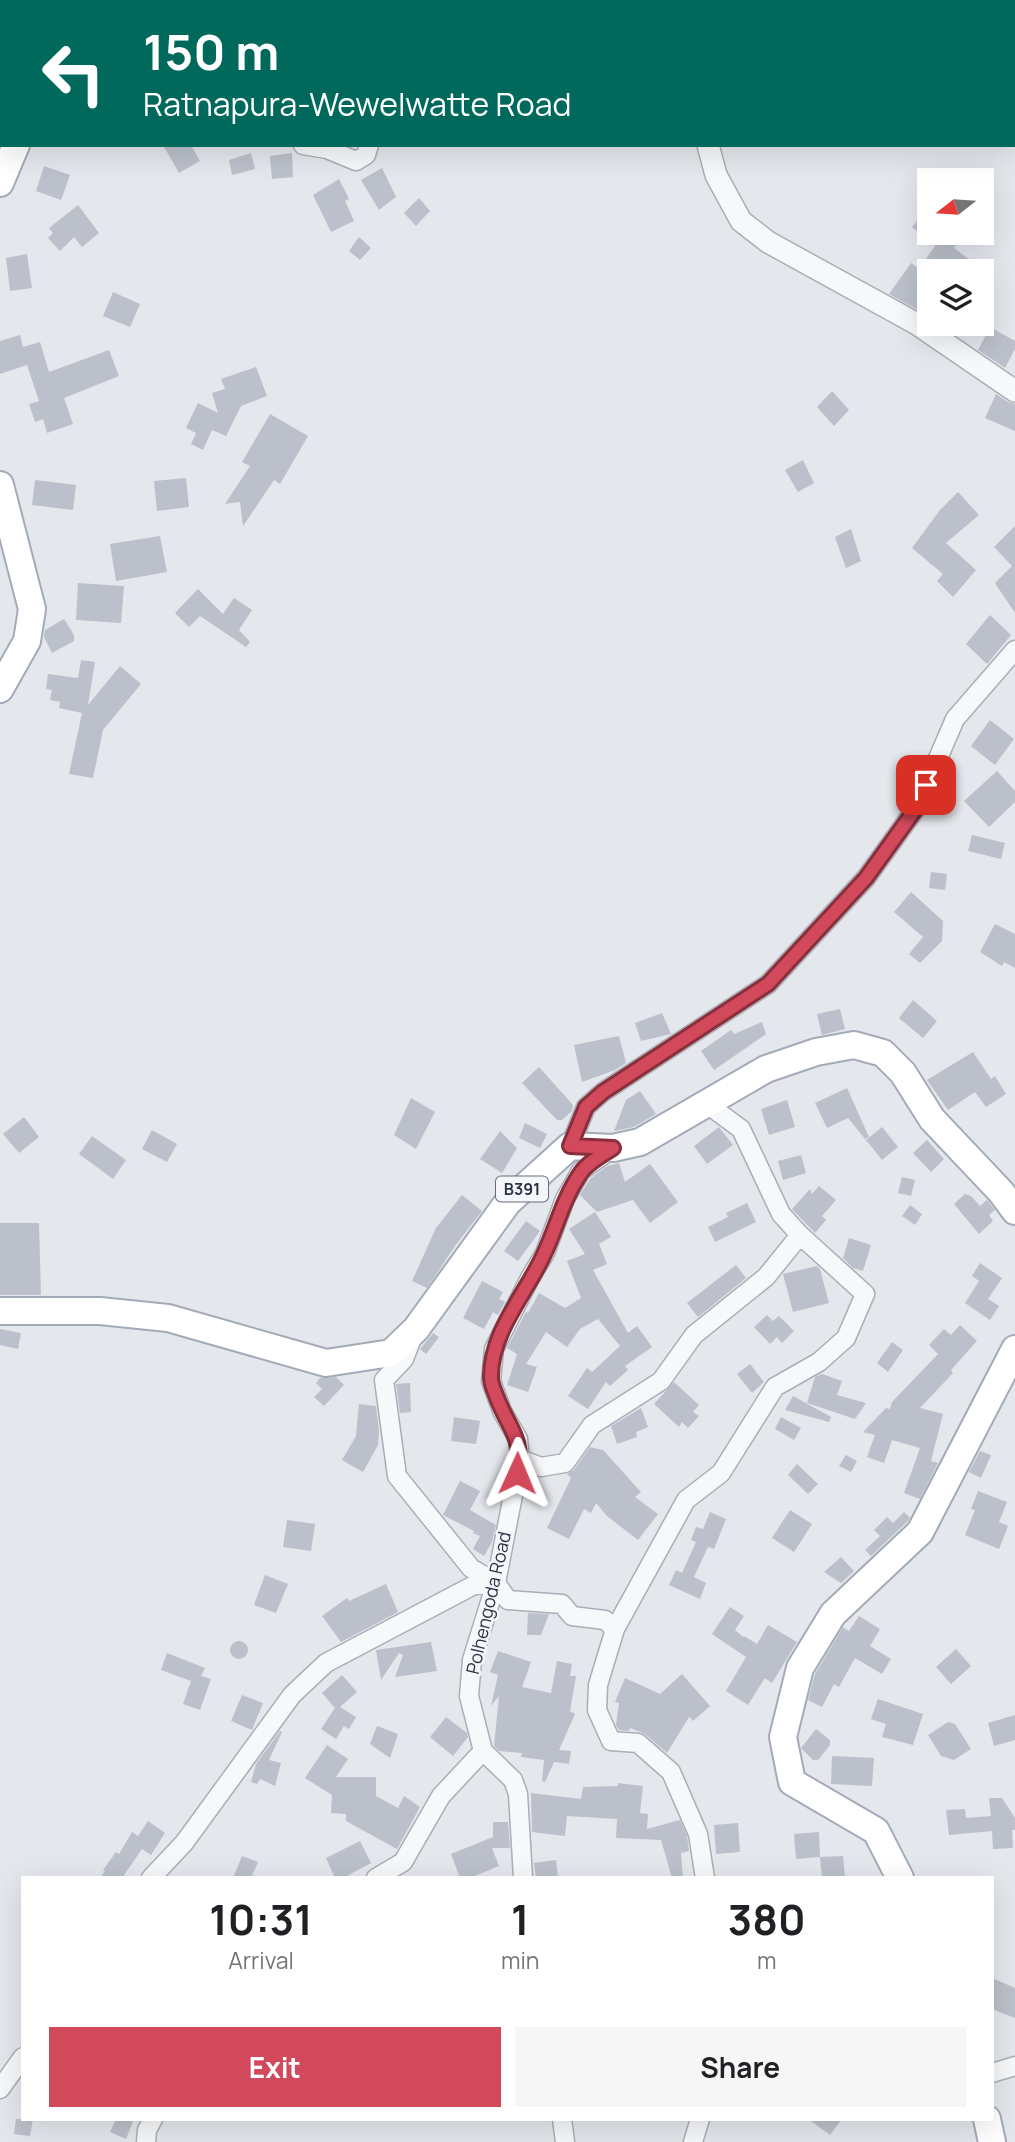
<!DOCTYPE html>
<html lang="en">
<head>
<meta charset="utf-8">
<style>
  body { margin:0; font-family:Manrope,sans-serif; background:#f6f6f6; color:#202124; height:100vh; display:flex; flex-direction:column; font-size:26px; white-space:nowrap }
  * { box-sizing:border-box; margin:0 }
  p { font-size:23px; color:#757577 }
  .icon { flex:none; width:38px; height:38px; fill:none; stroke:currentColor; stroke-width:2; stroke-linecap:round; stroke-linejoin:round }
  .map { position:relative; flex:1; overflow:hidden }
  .side { position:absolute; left:21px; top:1876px; width:973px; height:245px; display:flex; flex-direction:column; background:#fff; border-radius:0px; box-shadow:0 7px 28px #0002 }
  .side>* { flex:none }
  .top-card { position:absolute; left:0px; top:0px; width:1015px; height:147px; box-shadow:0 7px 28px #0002; background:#00695c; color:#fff; overflow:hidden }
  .needle { width:46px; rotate:253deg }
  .controls { position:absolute; left:917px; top:168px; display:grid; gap:14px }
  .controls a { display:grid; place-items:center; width:77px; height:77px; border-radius:0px; background:#fff; box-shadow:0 7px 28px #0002; font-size:35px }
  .pin { position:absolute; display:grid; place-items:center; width:60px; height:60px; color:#fff; margin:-30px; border-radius:14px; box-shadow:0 4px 10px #0006 }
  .me { position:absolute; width:77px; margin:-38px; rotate:1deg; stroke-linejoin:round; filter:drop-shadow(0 0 5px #0008) }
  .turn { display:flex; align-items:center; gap:24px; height:147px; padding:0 28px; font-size:32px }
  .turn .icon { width:91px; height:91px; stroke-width:2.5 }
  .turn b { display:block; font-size:49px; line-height:60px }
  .eta { display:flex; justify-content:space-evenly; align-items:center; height:119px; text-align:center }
  .eta b { font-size:42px; font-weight:700; line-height:49px }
  .primary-button { display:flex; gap:14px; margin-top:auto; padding:14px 28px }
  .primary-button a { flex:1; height:80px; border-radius:0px; background:#d1495b; color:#fff; font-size:28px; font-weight:700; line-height:80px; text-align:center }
  .primary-button a+a { background:#f6f6f6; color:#202124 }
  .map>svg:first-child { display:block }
</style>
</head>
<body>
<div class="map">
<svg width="1015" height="2142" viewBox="0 0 1015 2142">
  <rect width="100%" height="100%" fill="#e4e7ec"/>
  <!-- building -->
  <path fill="#bbc0ca" d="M163 145H191L200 161 179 173Z
    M251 153 255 169 232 175 229 160Z
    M292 153 293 177 272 179 270 156Z
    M44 166 70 175 61 200 36 191Z
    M382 168 396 197 379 210 361 180Z
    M339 179 349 199 345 201 354 221 331 232 313 195Z
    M419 198 430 211 416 226 404 213Z
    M78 205 99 233 82 247 74 237 60 251 48 238 53 233 49 228Z
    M929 206V233H947L959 242 954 248 985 271H929V316L889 294 911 263 919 269 935 246 912 227Z
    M359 237 371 248 360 260 349 251Z
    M27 254 32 288 10 291 6 258Z
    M113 292 140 304 130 327 103 316Z
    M990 327 1015 341V349L1005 368 978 350Z
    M20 335 23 347 40 342 49 372 109 350 119 376 64 398 73 424 47 433 43 419 35 422 29 404 39 401 27 365 0 374V341Z
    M256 367 267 396 241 406 226 436 212 430 203 450 191 444 196 433 186 428 198 403 218 413 212 393 225 389 221 379Z
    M832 391 849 410 834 426 817 407Z
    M996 394 1008 402 1015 404V431L985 418Z
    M270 414 308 436 280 484 274 480 243 526 240 502 225 504 250 466 242 462Z
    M803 460 814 483 798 492 785 470Z
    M186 478 189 507 157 511 154 481Z
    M35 480 76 485 73 510 32 505Z
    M958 492 979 515 946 543 976 570 953 597 937 581 943 574 912 548 940 510Z
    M1015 526V613L995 583 1012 566 994 547Z
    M851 529 861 561 846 568 835 537Z
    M160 536 167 572 116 581 110 544Z
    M78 583 124 586 121 623 76 620Z
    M198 589 223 614 234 598 252 610 239 630 250 642 246 647 200 616 189 627 175 613Z
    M990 615 1011 635 987 664 966 644Z
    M64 619 74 635V641L52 653 44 637 45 630Z
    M81 660 95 662 88 705 120 666 141 684 103 730 93 778 69 774 82 713 59 708 60 702 50 700 52 690 46 689 48 674 78 678Z
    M990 720 1014 739 995 765 971 746Z
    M997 771 1015 791V802L989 827 964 801Z
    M972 835 1005 843 1001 859 968 851Z
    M931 872 947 874 945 890 929 888Z
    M911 892 943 921 942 941 920 963 909 954 923 937 894 912Z
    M995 924 1015 934V968L1004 962 1002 966 980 952Z
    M913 1000 937 1021 923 1038 899 1018Z
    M840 1009 845 1029 822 1035 817 1014Z
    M662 1013 671 1034 641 1041 635 1023Z
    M762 1022 766 1034 714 1070 701 1051 731 1030 734 1034Z
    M619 1036 626 1063 615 1070 582 1082 574 1045Z
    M973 1052 991 1079 995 1076 1006 1094 986 1107 975 1092 948 1110 927 1080Z
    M539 1067 573 1105 572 1111 562 1120H557L522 1083Z
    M847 1088 869 1137 865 1139 848 1118 827 1128 815 1103Z
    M640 1091 656 1114 634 1127 614 1131 626 1100Z
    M411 1098 435 1112 416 1149 394 1135Z
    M787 1100 795 1127 769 1135 761 1109Z
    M24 1117 39 1137 19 1153 3 1134Z
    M525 1123 547 1134 540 1148 519 1138Z
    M719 1127 733 1145 707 1164 694 1146Z
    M882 1127 898 1147 882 1160 866 1140Z
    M152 1130 177 1144 167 1162 142 1149Z
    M500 1131 517 1148 502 1173 480 1159Z
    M92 1136 126 1160 113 1179 79 1154Z
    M927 1140 944 1159 931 1172 913 1153Z
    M801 1155 806 1173 783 1180 778 1161Z
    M619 1163 625 1182 650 1164 678 1202 650 1223 633 1200 597 1212 580 1195 590 1179 607 1166Z
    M902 1177 915 1180 911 1196 898 1193Z
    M819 1186 836 1200 822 1216 826 1220 815 1233 792 1209 810 1189 812 1194Z
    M965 1194 971 1196 980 1206 987 1200 995 1210 989 1215 993 1221 979 1234 954 1204Z
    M462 1195 482 1211 455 1246 427 1288 412 1281 436 1228Z
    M747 1203 756 1222 715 1242 708 1227 728 1217 726 1213Z
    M910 1205 922 1214 915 1225 902 1216Z
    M595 1212 611 1237 599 1244 607 1264 593 1270 628 1333 637 1326 652 1347 625 1366 628 1370 610 1386 606 1382 588 1409 568 1396 587 1368 592 1372 620 1346 598 1319 580 1329 567 1347 546 1332 526 1364 537 1367 528 1392 507 1385 517 1354 507 1348 526 1312 528 1313 539 1293 565 1308 581 1298 567 1261 585 1254 569 1229Z
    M526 1221 540 1231 518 1261 504 1251Z
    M0 1223H39L41 1295H0Z
    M849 1238 871 1245 863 1271 853 1268 843 1258Z
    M980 1263 1002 1278 988 1299 999 1306 990 1320 965 1303 979 1281 972 1276Z
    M736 1265 746 1278 698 1317 687 1303Z
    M817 1266 820 1269 829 1303 793 1312 783 1274Z
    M482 1281 503 1292 499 1299 505 1302 498 1315 493 1312 484 1329 463 1318Z
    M767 1315 773 1321 779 1316 794 1331 782 1343 777 1337 770 1344 754 1327Z
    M960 1325 977 1341 951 1370 953 1373 920 1408 943 1414 931 1461 938 1463 920 1499 904 1493 920 1448 892 1440 884 1463 867 1457 875 1435 863 1432 886 1408 890 1409 892 1402 938 1354 929 1345 944 1329 951 1335Z
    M0 1329 21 1333 18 1349 0 1345Z
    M433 1333 439 1337 426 1354 420 1349Z
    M892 1342 903 1350 888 1372 877 1363Z
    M750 1364 764 1382 752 1393 737 1374Z
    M822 1374 842 1381 837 1395 866 1403 855 1419 807 1403 815 1377Z
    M336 1377 344 1385 324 1406 314 1397 322 1389 316 1383 320 1378Z
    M674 1382 699 1405 693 1412 699 1416 688 1428 682 1422 679 1427 654 1404Z
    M410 1383 411 1412 400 1413 396 1384Z
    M793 1396 831 1417 829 1422 785 1410Z
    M359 1404 376 1406 379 1431 378 1445 363 1472 342 1460 356 1436Z
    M641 1408 648 1427 636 1432 637 1437 617 1444 611 1426Z
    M454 1417 480 1421 476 1444 451 1441Z
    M781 1417 801 1428 794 1440 775 1429Z
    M590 1447 603 1450 641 1492 635 1497 658 1514 638 1540 607 1516 596 1503 591 1513 584 1509 569 1539 547 1528 571 1478 567 1474 574 1470Z
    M980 1451 991 1455 981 1478 969 1472Z
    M846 1455 857 1461 851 1472 839 1466Z
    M797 1464 818 1484 808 1494 788 1475Z
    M460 1481 480 1491 470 1510 496 1525 492 1542 484 1556 473 1549 480 1536 473 1533 474 1531 443 1515Z
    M978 1491 1007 1502 999 1522 1008 1526 999 1549 965 1535 975 1510 971 1509Z
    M790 1510 812 1524 794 1552 772 1538Z
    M710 1512 726 1519 714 1549 708 1547 694 1577 706 1583 700 1599 669 1585 676 1570 682 1573 696 1542 691 1540 696 1527 703 1529Z
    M904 1512 910 1518 907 1522 871 1556 865 1550 880 1536 874 1530 887 1517 893 1523Z
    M287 1520 315 1524 311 1551 283 1547Z
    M841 1557 854 1571 841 1583 824 1572Z
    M265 1575 288 1584 276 1613 254 1605Z
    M386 1584 398 1612 341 1642 322 1616 347 1598 349 1601Z
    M730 1607 744 1616 735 1630 743 1637 744 1636 757 1644 768 1625 797 1642 772 1683 765 1678 748 1705 726 1691 746 1657 712 1634Z
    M528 1613 549 1614 541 1635H527Z
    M859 1616 880 1629 870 1646 891 1659 882 1674 855 1658 839 1687 834 1684 822 1707 808 1700 815 1674 843 1627 849 1631Z
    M230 1650a9 9 0 1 1 18 0a9 9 0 1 1-18 0Z
    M431 1642 437 1671 395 1677 403 1655 399 1653 381 1680 376 1650Z
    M956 1649 971 1666 951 1684 936 1667Z
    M498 1651 531 1662 522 1687 551 1693 557 1661 572 1664 570 1676H576L570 1711 575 1714 559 1750 571 1751 569 1764 554 1762 545 1782 542 1781 544 1760 521 1757 522 1753 499 1751 494 1746 499 1696 491 1706 498 1675 490 1672Z
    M167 1653 205 1668 201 1676 211 1679 200 1710 183 1704 191 1681 161 1670Z
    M682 1674 710 1706 693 1721 689 1717 667 1753 645 1734 630 1728 629 1731 619 1730 616 1725 619 1703 615 1702 625 1678 660 1694Z
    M342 1675 357 1692 340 1707 356 1717 349 1729 344 1726 336 1739 321 1729 335 1708 322 1693Z
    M242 1695 263 1703 252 1730 231 1721Z
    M878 1699 923 1714 913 1745 882 1737 886 1724 871 1719Z
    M1015 1715V1740L994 1746 988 1723Z
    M446 1717 467 1733 468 1737 453 1756 430 1737Z
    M948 1722 955 1724 971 1749 954 1760 941 1756 928 1735Z
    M377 1726 398 1734 390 1758 370 1744Z
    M816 1729 830 1740V1745L818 1760H813L801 1748Z
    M280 1731 282 1732 269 1760 281 1763 275 1786 260 1779 257 1784 251 1782 256 1764Z
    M327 1745 348 1759 336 1777H376V1796L398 1808 404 1796 420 1807 397 1849 346 1821V1814L331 1813 332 1795 305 1778Z
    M832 1756 874 1758 872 1786 831 1784Z
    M618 1783 643 1786 640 1813 648 1814 647 1829 680 1820 687 1836 689 1851 681 1853 683 1878H672L661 1840 616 1838 617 1819 567 1816 565 1836 532 1832 531 1793 581 1799 583 1787 618 1786Z
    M989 1798H1002L1015 1818V1830H1012L1013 1848 993 1849 992 1831 949 1835 946 1810 965 1809 966 1818 991 1816Z
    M148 1821 165 1833 151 1855 142 1849 122 1878H100L105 1871 103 1870 116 1852 119 1854 132 1832 138 1836Z
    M493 1822H508L510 1848H492L499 1866 470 1878H460L451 1854 493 1837Z
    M738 1823 740 1852 716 1854 714 1825Z
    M819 1832 820 1857 796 1859 794 1834Z
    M360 1841 371 1863 343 1878H335L326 1858Z
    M242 1856 258 1862 251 1878H233Z
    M843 1856 845 1878H822L820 1857Z
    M556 1860 558 1878H536L534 1863Z
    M992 1978 1015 1988V2018L992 2009Z
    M16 2119H33L30 2136 14 2134Z
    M116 2119H134L126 2139 110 2132Z
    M808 2119H842L830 2135Z"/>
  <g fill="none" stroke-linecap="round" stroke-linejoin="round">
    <!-- minor casing -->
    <g stroke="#a9aeb7" stroke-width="21">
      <path id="minor" d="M303 145 327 149 356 161 366 155 369 145
        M570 1146 586 1107 603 1092 768 984 866 878 917 807 955 719 1015 650
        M413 1336 404 1359 384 1380 397 1476 471 1568 496 1583 508 1600 562 1604 572 1616 605 1620 615 1629 598 1685 597 1710 611 1741 638 1743 671 1772 698 1834 705 1878
        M520 1459 541 1467 565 1463 592 1425 661 1381 694 1335 766 1277 800 1235
        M615 1629 686 1500 721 1473 775 1387 819 1362 846 1338 865 1294 800 1235 781 1214 741 1129 707 1104
        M151 1878 184 1843 292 1695 326 1663 474 1585 496 1583
        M376 1878 403 1862 441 1796 483 1751
        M523 1878 518 1794 513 1780 483 1751 469 1696 472 1660 496 1583 520 1459 518 1439 502 1411 491 1381 494 1349 530 1278 545 1253 565 1199 581 1171 613 1148
        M992 2073 1015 2066
        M0 2089 23 2057
        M562 2119 565 2142
        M146 2142 147 2130 153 2119
        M693 2142 700 2119"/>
    </g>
    <!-- tertiary casing -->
    <g stroke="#a9aeb7" stroke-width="24">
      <path id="tertiary" d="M297 0 298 2
        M605 0 608 2
        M49 2 50 0
        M563 2 568 0
        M708 145 716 175 741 221 768 242 917 324 1015 391"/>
    </g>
    <!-- primary casing -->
    <g stroke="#a3abb8" stroke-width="30">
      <path id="primary" d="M0 20 2 28
        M0 183 16 145
        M0 485 32 609 27 641 0 689
        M0 1311H100L168 1318 326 1363 391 1353 416 1329 508 1202 570 1146 613 1148 640 1142 766 1069 816 1052 854 1045 883 1053 903 1073 932 1119 1001 1192 1015 1211
        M900 1878 876 1831 792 1782 783 1737 800 1668 833 1614 920 1532 1015 1349
        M987 2119 992 2142"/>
    </g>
    <!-- minor -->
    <use href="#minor" stroke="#f7f8fa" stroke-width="18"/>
    <!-- tertiary -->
    <use href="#tertiary" stroke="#f7f8fa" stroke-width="21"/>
    <!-- primary -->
    <use href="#primary" stroke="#fff" stroke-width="26"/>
  </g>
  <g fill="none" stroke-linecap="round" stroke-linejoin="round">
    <!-- route casing -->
    <g stroke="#882f3b" stroke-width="18">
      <path id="route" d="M517 1473C524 1438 509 1429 497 1398 495 1392 491 1385 491 1378 490 1332 527 1293 545 1252 557 1226 563 1199 580 1174 587 1163 602 1155 613 1148L570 1146 586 1107 603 1092 768 984 866 878 917 807 926 785"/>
    </g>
    <!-- route -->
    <use href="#route" stroke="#d1495b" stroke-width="12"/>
  </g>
  <g text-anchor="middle" stroke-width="5" stroke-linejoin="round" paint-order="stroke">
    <!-- shield labels -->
    <rect fill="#f4f6f9" stroke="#676e7b" stroke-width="2" x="496" y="1176.5" width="52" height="25" rx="5"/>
    <g font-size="16" font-weight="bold" fill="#2b3445">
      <text x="522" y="1195">B391</text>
    </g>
    <!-- street labels -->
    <g font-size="18" fill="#2b3445" stroke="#f4f6f9">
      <text transform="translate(489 1603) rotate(-77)" y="6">Polhengoda Road</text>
    </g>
  </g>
</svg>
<div class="controls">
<a><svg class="needle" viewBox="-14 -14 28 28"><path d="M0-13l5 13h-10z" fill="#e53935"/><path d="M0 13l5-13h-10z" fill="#757577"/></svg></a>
<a><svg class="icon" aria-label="layers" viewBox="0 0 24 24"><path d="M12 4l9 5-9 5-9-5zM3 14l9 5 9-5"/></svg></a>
</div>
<div class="pin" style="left:926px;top:785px;background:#d93025"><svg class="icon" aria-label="arrive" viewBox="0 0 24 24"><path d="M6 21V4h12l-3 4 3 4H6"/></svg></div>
<svg class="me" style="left:517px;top:1473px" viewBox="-20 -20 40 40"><path d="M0-17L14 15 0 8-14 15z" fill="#d1495b" stroke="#fff" stroke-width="4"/></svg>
<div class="top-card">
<div class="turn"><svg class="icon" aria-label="left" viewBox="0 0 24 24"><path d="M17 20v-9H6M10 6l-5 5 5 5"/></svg><div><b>150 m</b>Ratnapura-Wewelwatte Road</div></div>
</div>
<section class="side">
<div class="eta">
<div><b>10:31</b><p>Arrival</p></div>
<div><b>1</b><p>min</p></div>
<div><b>380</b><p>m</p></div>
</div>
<div class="primary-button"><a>Exit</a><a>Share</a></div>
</section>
</div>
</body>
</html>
